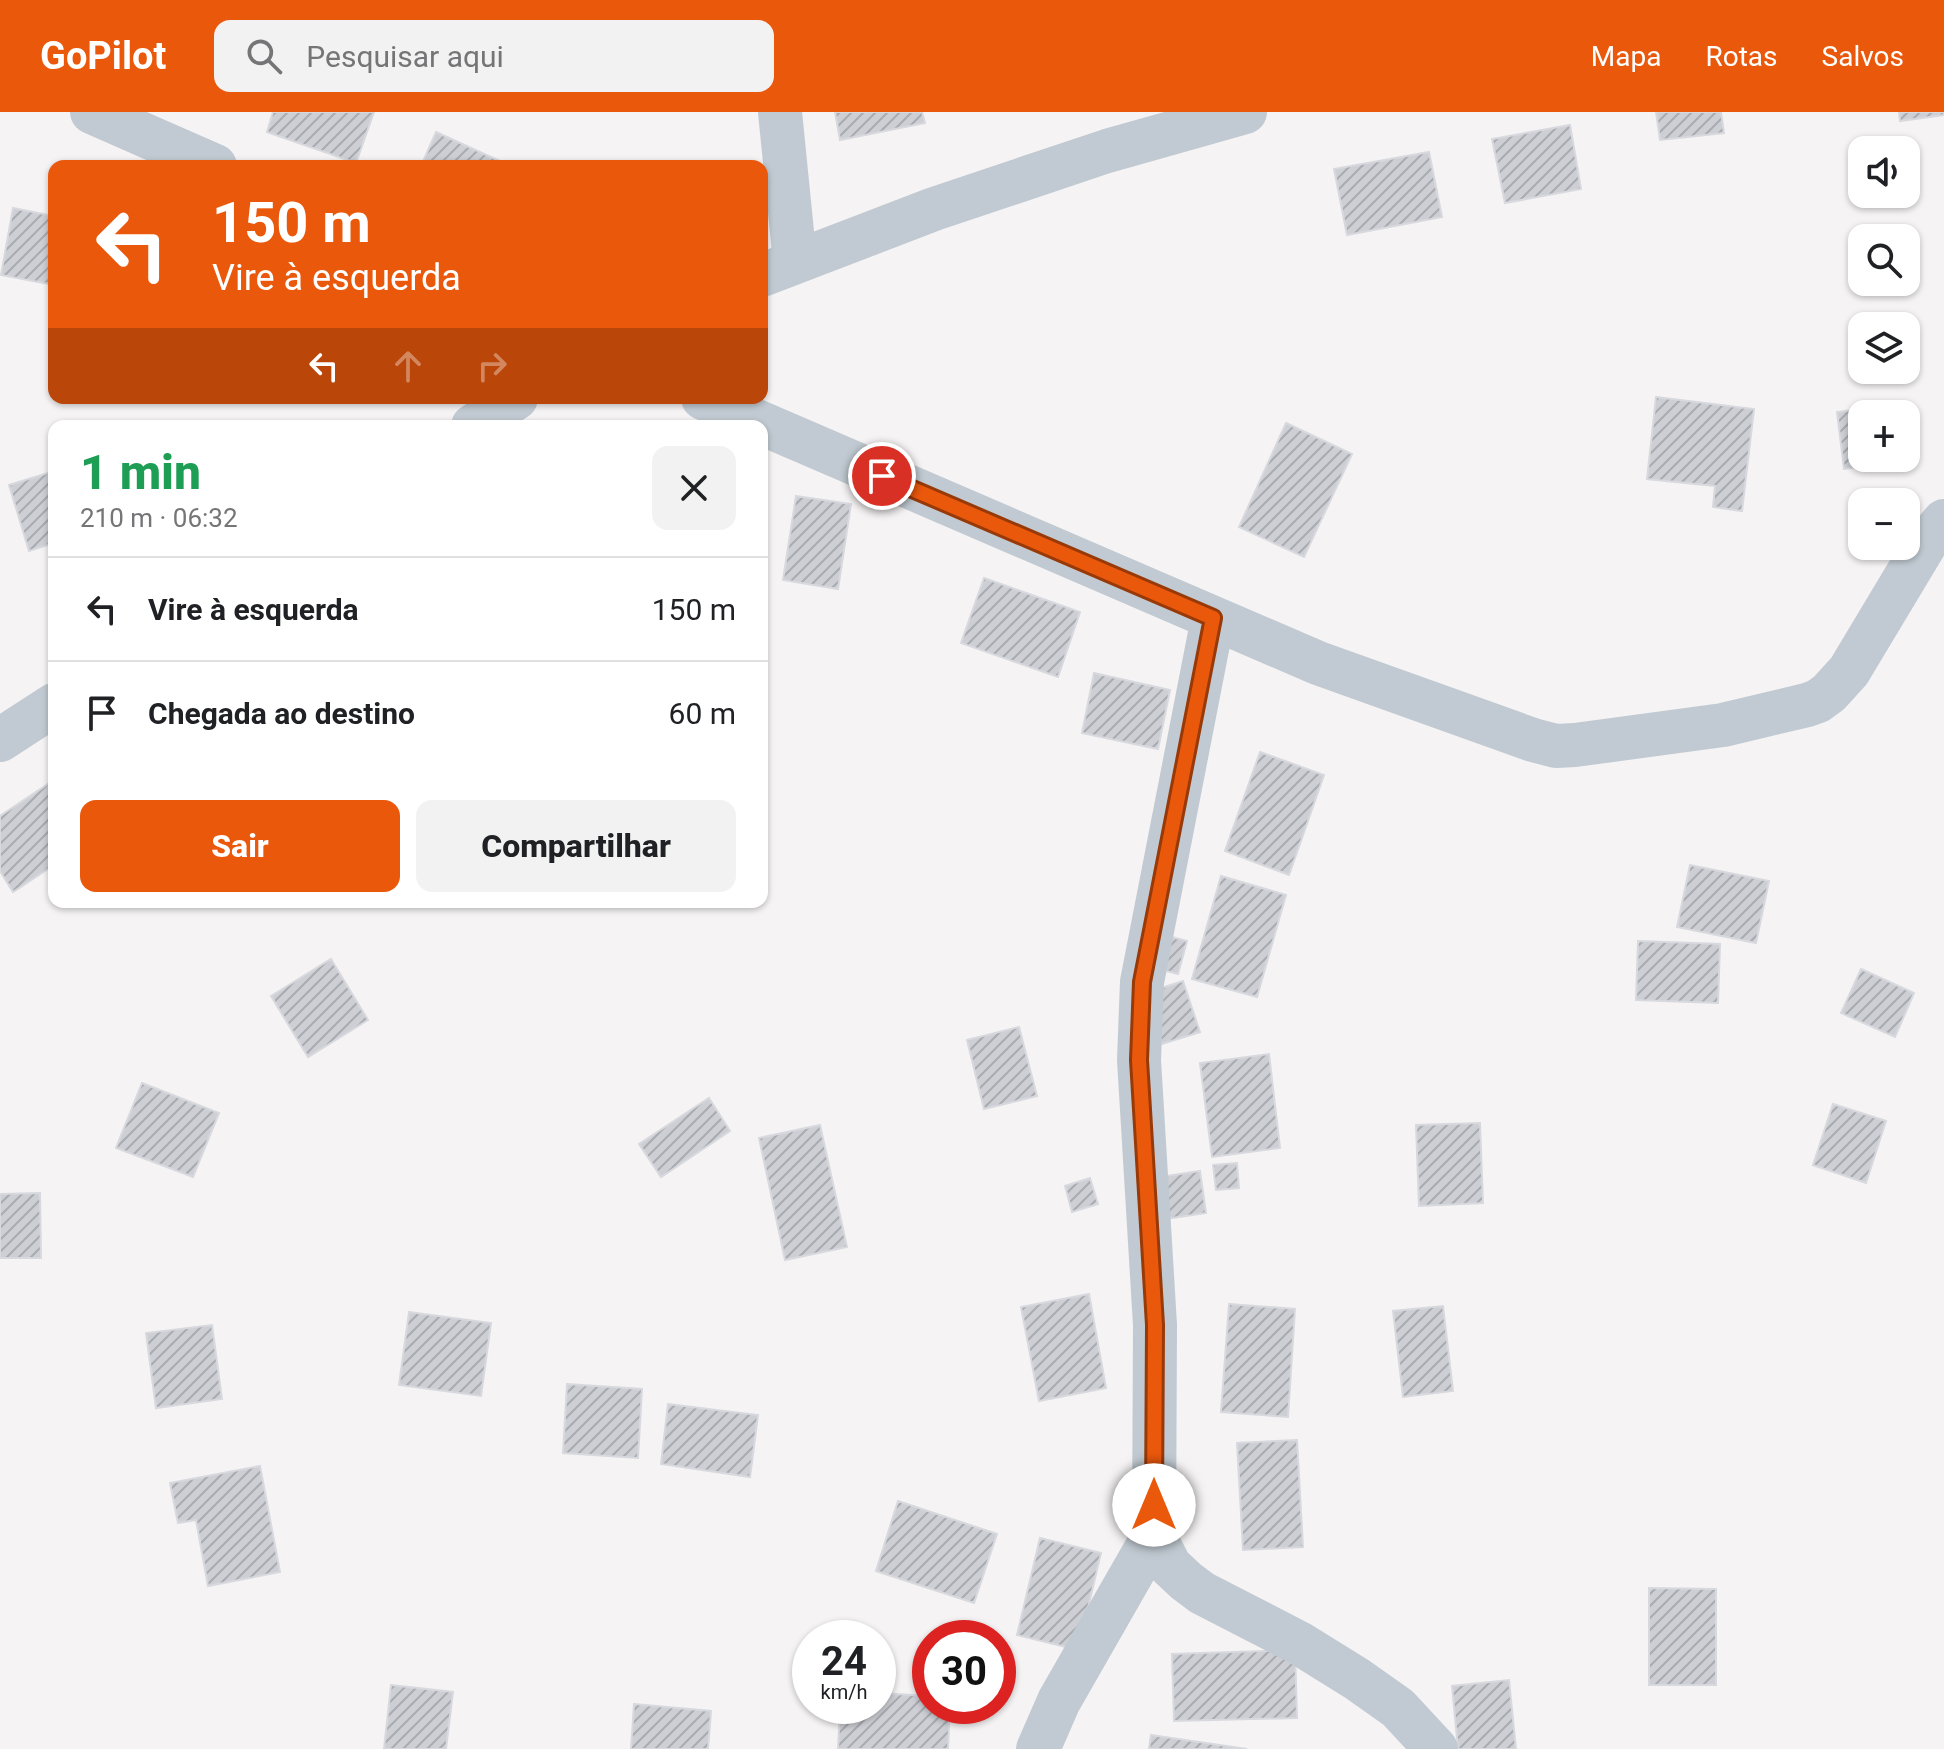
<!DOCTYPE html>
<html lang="pt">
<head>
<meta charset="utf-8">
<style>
  body { margin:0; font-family:Roboto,sans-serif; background:#f2f2f2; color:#202124; height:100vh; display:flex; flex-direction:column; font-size:30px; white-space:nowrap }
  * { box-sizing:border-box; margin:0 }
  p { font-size:26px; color:#757577 }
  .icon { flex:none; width:44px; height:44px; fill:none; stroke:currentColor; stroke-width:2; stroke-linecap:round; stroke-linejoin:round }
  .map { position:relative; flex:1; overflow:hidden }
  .panel { position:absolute; left:48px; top:308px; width:720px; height:488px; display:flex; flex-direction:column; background:#fff; border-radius:16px; box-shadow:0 2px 6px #0004 }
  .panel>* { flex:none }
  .hud { position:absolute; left:48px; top:48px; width:720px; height:244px; border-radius:16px; box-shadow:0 2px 6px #0004; background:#ea580c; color:#fff; overflow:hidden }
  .fabs { position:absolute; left:1848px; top:24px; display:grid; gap:16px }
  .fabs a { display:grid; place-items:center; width:72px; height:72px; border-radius:16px; background:#fff; box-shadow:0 2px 6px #0004; font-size:40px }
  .speed { position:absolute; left:792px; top:1508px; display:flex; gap:16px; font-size:40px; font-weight:700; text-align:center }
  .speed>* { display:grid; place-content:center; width:104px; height:104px; border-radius:50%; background:#fff; box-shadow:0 2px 6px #0004; line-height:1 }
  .speed small { font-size:20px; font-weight:400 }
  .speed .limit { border:12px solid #d22; background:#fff; color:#111 }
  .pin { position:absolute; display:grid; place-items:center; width:68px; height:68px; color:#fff; margin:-34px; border:4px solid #fff; border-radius:50%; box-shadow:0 2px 8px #0007 }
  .me { position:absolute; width:88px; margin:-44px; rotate:0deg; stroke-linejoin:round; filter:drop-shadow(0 0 6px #0008) }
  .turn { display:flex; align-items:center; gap:28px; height:168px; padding:0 32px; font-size:36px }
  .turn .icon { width:104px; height:104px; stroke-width:2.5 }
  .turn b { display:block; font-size:56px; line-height:68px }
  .lanes { display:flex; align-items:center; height:76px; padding:0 32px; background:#0003; justify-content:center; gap:40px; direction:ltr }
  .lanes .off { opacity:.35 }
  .round { display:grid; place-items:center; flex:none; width:84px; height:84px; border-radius:16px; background:#f2f2f2 }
  .headline { display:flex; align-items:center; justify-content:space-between; height:136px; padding:0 32px }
  h1 { font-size:48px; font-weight:800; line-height:60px; color:#1e9e55 }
  .primary-button { display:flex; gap:16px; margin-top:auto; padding:16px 32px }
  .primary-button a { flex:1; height:92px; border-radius:16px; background:#ea580c; color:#fff; font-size:32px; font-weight:800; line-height:92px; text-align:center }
  .primary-button a+a { background:#f2f2f2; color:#202124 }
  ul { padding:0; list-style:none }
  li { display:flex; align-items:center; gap:24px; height:104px; padding:0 32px; border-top:2px solid #e0e0e0 }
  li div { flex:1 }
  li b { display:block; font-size:30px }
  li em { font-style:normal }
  header { display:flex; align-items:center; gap:48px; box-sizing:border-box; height:112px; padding:0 40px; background:#ea580c; color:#fff }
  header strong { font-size:38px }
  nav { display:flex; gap:44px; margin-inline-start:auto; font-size:28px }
  .search { width:560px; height:72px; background:#f2f2f2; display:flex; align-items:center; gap:20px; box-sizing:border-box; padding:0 28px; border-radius:16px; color:#757577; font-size:30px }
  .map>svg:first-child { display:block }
</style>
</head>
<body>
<header>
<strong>GoPilot</strong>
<div class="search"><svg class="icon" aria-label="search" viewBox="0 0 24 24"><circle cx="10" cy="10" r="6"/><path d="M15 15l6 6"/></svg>Pesquisar aqui</div>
<nav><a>Mapa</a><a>Rotas</a><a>Salvos</a></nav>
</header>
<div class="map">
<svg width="1944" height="1637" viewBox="0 0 1944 1637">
  <defs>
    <pattern id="building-hatch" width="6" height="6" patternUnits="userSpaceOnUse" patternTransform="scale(2)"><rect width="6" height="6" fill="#cdcfd5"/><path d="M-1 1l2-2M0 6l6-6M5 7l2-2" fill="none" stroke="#a8abb0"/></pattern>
  </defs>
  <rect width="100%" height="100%" fill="#f5f3f3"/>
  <!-- building -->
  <path fill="url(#building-hatch)" stroke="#d7d9de" stroke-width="2" d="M273 0H374L356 51 267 20Z
    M835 0H922L925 11 840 28Z
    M1656 0H1721L1724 21 1660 28Z
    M1899 0H1944V3L1900 9Z
    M1570 13 1581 77 1505 91 1492 27Z
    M436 20 511 54H421Z
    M1429 40 1442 105 1347 123 1334 57Z
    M13 96 54 104V173L1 163Z
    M1656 285 1754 297 1742 399 1713 395 1715 374 1647 367Z
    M1892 293 1893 302H1862V346H1899V350L1844 357 1837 300Z
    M1286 311 1352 342 1304 445 1239 415Z
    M54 359V431L29 439 9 373Z
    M796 384 851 392 838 477 783 468Z
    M984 466 1080 500 1058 565 961 531Z
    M1094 561 1170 578 1158 637 1082 621Z
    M1260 640 1324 663 1289 763 1225 739Z
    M51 670 54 675V753L13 780 0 759V704Z
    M1690 753 1769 769 1756 831 1677 815Z
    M1221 764 1286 783 1257 885 1192 867Z
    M1164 823 1187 829 1178 862 1155 856Z
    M1638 829 1720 832 1718 891 1636 888Z
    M331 847 368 908 308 945 271 884Z
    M1861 857 1914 881 1895 925 1841 901Z
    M1183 869 1200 920 1162 932 1146 881Z
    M1019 915 1037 984 984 997 967 928Z
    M1269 942 1280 1036 1212 1045 1200 951Z
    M142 971 219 1001 193 1065 116 1036Z
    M709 986 730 1019 661 1065 639 1032Z
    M1833 992 1886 1009 1866 1071 1813 1053Z
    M1480 1011 1483 1091 1419 1094 1416 1013Z
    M820 1013 847 1135 785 1148 759 1026Z
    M1237 1051 1239 1076 1216 1078 1213 1053Z
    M1200 1059 1206 1101 1159 1108 1153 1066Z
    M1090 1066 1098 1092 1072 1100 1065 1074Z
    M40 1081 41 1146H0V1082Z
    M1089 1182 1106 1276 1039 1289 1021 1195Z
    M1229 1192 1295 1197 1288 1305 1221 1300Z
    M1443 1194 1453 1279 1403 1285 1393 1199Z
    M409 1200 491 1211 481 1284 399 1273Z
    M212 1213 222 1287 156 1296 146 1221Z
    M567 1272 642 1277 638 1346 563 1341Z
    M668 1292 758 1303 750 1365 661 1352Z
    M1297 1328 1303 1435 1243 1438 1237 1331Z
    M260 1354 280 1460 208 1474 196 1408 178 1411 170 1371Z
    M898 1389 997 1422 974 1491 876 1459Z
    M1040 1426 1101 1441 1078 1538 1017 1523Z
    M1649 1476 1716 1477V1573H1649Z
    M1295 1538 1297 1606 1174 1609 1172 1542Z
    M1509 1568 1516 1637H1458L1452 1574Z
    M391 1573 453 1580 446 1637H384Z
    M878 1581 930 1584V1594H950L948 1637H838L840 1594H878Z
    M634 1592 711 1599 708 1637H631Z
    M1151 1623 1247 1637H1149Z"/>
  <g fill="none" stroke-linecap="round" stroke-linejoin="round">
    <!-- minor -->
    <path stroke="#c1cad2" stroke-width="44" d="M92 0 215 54
      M780 0 795 150
      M762 163 934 97 1107 39 1245 0
      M703 286 1318 551 1533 628 1556 634 1575 633 1723 613 1807 593 1818 589 1829 581 1849 559 1927 429 1944 409
      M473 314 516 286
      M1213 506 1142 870 1139 948 1155 1213 1154 1423 1170 1454 1186 1469 1202 1481 1299 1531 1357 1567 1398 1596 1436 1637
      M0 628 54 593
      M1038 1637 1059 1589 1154 1423"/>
  </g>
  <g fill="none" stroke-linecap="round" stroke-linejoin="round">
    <!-- route casing -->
    <g stroke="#983908" stroke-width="20">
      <path id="route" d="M882 364 1213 506 1142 870 1139 948 1155 1213 1154 1393"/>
    </g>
    <!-- route -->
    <use href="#route" stroke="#ea580c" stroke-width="14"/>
  </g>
</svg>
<div class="fabs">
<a><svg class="icon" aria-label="sound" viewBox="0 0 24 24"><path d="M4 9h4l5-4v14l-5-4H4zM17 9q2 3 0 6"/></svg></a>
<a><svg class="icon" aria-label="search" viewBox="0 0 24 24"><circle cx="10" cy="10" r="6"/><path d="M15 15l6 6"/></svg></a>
<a><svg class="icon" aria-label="layers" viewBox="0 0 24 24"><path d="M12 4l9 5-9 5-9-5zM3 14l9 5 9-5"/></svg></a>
<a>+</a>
<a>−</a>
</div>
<div class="speed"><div>24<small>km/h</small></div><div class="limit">30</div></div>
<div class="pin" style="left:882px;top:364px;background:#d93025"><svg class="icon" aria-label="arrive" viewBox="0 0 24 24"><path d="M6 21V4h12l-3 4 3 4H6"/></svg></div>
<svg class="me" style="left:1154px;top:1393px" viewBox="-20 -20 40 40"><circle r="19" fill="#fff"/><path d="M0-13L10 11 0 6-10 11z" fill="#ea580c"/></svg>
<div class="hud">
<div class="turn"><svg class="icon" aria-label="left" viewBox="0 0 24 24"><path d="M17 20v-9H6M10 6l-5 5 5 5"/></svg><div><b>150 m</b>Vire à esquerda</div></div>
<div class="lanes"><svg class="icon" aria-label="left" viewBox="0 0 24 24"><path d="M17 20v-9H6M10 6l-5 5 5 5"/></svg><svg class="icon off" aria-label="ahead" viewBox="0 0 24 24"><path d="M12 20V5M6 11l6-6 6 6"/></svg><svg class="icon off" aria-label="right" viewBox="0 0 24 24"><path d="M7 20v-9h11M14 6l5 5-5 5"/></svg></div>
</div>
<section class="panel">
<div class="headline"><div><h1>1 min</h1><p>210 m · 06:32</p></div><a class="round"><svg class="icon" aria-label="close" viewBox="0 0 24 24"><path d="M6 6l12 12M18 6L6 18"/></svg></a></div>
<ul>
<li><svg class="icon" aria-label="left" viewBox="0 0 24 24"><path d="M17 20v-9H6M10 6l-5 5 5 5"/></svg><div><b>Vire à esquerda</b></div><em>150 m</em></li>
<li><svg class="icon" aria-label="arrive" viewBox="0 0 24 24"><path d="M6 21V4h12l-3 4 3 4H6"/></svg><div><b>Chegada ao destino</b></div><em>60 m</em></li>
</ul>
<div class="primary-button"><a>Sair</a><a>Compartilhar</a></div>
</section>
</div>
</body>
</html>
